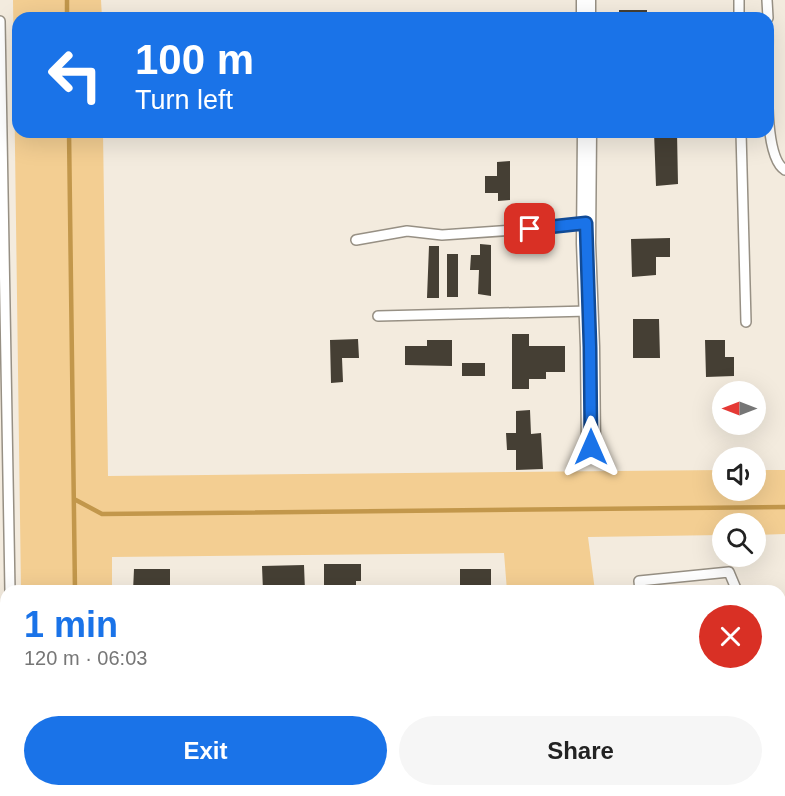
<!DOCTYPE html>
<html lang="en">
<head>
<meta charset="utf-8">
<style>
  body { margin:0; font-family:Helvetica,sans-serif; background:#f6f6f6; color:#222; height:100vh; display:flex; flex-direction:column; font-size:22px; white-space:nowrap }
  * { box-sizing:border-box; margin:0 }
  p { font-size:20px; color:#767676 }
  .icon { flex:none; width:33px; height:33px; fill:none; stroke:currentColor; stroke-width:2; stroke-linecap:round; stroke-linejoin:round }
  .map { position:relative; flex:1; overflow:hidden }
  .drawer { position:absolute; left:0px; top:585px; width:786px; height:212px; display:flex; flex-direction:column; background:#fff; border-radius:18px 18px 0 0; box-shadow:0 6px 24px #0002 }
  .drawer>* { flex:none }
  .top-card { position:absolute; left:12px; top:12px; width:762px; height:126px; border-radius:18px; box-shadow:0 6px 24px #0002; background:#1a73e8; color:#fff; overflow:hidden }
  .needle { width:39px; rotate:270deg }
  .buttons { position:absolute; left:712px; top:381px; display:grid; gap:12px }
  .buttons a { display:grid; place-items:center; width:54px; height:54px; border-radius:50%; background:#fff; box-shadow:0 6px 24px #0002; font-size:30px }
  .pin { position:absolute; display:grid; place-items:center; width:51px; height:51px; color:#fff; margin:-26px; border-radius:12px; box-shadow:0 3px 9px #0006 }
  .me { position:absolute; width:66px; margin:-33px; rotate:0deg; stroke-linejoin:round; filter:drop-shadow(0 0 4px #0008) }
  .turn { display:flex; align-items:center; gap:21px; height:126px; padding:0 24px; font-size:27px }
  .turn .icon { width:78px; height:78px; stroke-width:2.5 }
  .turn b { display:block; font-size:42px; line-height:51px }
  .round { display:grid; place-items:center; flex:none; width:63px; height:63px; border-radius:32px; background:#f6f6f6 }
  .headline { display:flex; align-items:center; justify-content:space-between; height:102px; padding:0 24px }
  h1 { font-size:36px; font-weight:800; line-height:45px; color:#1a73e8 }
  .cta { display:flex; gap:12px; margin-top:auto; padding:12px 24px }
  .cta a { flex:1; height:69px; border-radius:36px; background:#1a73e8; color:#fff; font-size:24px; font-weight:800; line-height:69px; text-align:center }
  .cta a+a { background:#f6f6f6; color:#222 }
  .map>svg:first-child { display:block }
</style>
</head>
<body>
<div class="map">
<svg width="785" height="796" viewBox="0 0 785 796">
  <rect width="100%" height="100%" fill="#f3ebde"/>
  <!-- green -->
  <path fill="#f3ce92" d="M13 0H101L102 18H18V132H103L108 476 723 470V490H756V470H785V534L756 535V524H723V535L588 537 595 591H507L504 553 112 557V591H21Z
    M24 791H115V796H24Z"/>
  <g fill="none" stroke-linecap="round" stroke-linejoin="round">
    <!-- stream -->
    <path stroke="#c2974b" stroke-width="4.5" d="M67 0V18
      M69 132 75 591
      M74 499 102 514 785 507
      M77 790V796"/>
  </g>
  <!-- building -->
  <path fill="#453f34" d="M619 10H647V18H619Z
    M654 132H677L678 184 656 186Z
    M510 161V200L498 201V193H485V176H497V162Z
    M670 238V257H656V275L632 277 631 239Z
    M480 244 491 245V296L478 294 479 270H470L471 255H480Z
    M429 246H439V298H427Z
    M447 254H458V297H447Z
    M633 319H659L660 358H633Z
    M512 334H529V346H565V372H546V379H529V389H512Z
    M358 339 359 358H342L343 382 331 383 330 340Z
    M427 340H452V366L405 365V346H427Z
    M705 340H725V357H734V376L706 377Z
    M462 363H485V376H462Z
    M530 410 531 434 541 433 543 469 516 470V450H507L506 433H516V411Z
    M324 564H361V581H356V591H324Z
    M304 565 305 591H263L262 566Z
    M134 569H170V591H133Z
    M460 569H491V591H455V585H460Z
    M145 790H178V796H145Z
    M342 790H380V796H342Z
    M757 790H775L777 796H744Z"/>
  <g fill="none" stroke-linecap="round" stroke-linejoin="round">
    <!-- lane casing -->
    <g stroke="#979084" stroke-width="12">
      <path id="lane" d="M739 0V18
        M767 0 768 18
        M0 21 10 591
        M768 33C769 61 761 156 785 170
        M741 132 746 322
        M356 240 407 231 442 235 530 229 586 223
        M378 316 589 311
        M640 591 639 581 729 572 737 591
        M780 678 785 674
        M0 694 6 693
        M0 766 6 758"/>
    </g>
    <!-- street casing -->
    <g stroke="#979084" stroke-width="21">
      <path id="street" d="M586 0V18
        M587 132 586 243 590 347 591 447
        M216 790V796
        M417 790V796
        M619 790 620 796"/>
    </g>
    <!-- secondary casing -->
    <g stroke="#979084" stroke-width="28">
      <path id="secondary" d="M780 710 785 708
        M780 751 785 749
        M570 796 584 790
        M674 796 687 790"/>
    </g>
    <!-- lane -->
    <use href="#lane" stroke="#fff" stroke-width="9"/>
    <!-- street -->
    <use href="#street" stroke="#fff" stroke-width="18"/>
    <!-- secondary -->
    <use href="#secondary" stroke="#fff" stroke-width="26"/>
  </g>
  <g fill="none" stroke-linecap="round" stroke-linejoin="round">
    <!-- route casing -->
    <g stroke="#114b97" stroke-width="15">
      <path id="route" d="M530 229 586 223 590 347 591 447"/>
    </g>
    <!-- route -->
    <use href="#route" stroke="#1a73e8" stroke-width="10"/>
  </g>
</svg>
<div class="buttons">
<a><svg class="needle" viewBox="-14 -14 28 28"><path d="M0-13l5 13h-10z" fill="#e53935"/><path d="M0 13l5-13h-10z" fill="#767676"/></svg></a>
<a><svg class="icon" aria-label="sound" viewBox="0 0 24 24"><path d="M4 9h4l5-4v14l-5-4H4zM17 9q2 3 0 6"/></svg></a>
<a><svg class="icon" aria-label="search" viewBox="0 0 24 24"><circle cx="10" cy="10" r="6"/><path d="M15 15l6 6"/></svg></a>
</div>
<div class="pin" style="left:530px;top:229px;background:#d93025"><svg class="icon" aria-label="arrive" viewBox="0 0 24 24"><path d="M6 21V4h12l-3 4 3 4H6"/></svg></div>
<svg class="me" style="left:591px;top:447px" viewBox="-20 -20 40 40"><path d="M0-17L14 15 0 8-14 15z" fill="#1a73e8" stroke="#fff" stroke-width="4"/></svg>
<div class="top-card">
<div class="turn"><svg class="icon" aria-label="left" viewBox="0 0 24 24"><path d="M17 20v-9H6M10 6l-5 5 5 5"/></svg><div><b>100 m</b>Turn left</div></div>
</div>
<section class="drawer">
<div class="headline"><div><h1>1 min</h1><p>120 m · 06:03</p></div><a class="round" style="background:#d93025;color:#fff"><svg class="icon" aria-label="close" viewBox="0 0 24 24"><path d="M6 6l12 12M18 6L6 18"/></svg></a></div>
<div class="cta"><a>Exit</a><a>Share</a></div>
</section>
</div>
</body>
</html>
